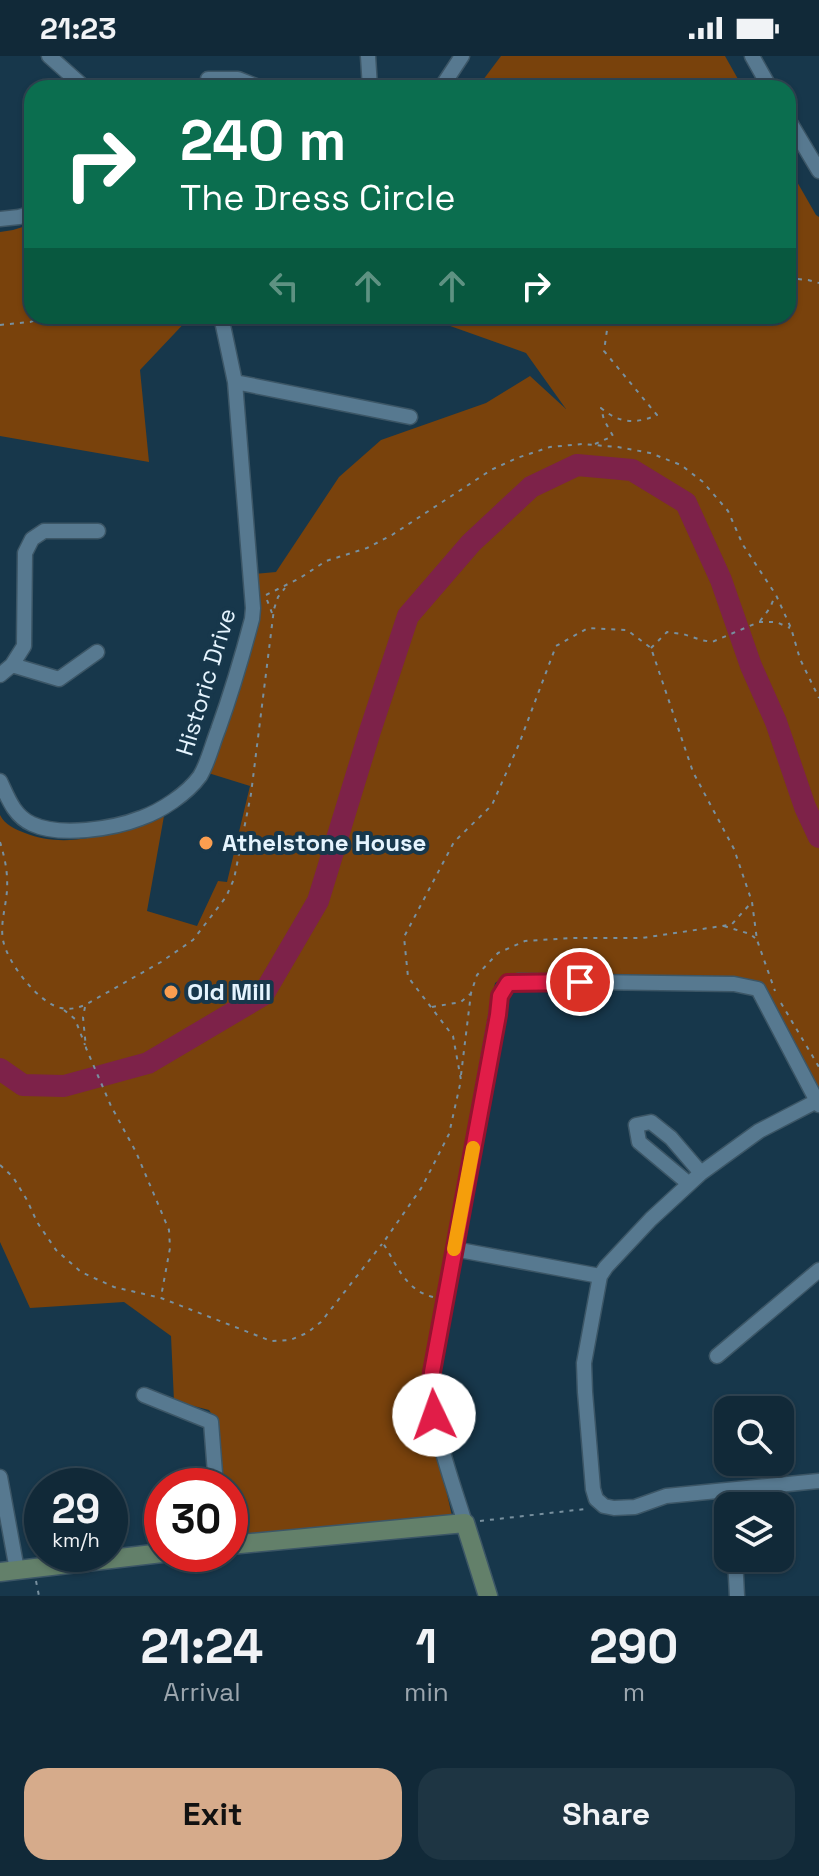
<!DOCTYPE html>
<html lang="en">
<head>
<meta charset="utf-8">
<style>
  body { margin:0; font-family:"Space Grotesk",sans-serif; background:#1e3543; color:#f1f3f6; height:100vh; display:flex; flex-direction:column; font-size:30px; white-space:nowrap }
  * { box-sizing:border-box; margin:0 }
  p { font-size:26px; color:#9ca6ae }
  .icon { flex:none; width:44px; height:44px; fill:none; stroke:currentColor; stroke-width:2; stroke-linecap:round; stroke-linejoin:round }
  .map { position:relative; height:1540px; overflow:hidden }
  .details { display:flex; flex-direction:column; background:#112938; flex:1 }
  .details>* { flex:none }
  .banner { position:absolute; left:24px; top:24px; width:772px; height:244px; border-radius:24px; box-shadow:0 2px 6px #0004,0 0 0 2px #304553; background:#0b6e4f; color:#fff; overflow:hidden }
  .buttons { position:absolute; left:714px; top:1340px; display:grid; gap:16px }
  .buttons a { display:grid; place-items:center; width:80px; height:80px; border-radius:16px; background:#112938; box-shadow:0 2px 6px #0004,0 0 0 2px #304553; font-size:40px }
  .speed { position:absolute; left:24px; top:1412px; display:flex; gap:16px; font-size:40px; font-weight:700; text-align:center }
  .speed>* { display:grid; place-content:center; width:104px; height:104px; border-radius:50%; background:#112938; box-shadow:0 2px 6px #0004,0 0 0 2px #304553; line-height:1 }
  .speed small { font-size:20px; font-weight:400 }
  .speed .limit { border:12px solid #d22; background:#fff; color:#111 }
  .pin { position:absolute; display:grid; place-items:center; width:68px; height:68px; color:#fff; margin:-34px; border:4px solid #fff; border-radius:50%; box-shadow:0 2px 8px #0007 }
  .me { position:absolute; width:88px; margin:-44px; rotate:357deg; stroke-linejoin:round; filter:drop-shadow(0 0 6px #0008) }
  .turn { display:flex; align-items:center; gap:28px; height:168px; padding:0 24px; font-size:36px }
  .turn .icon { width:104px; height:104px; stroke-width:2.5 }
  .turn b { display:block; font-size:56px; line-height:68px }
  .lanes { display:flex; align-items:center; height:76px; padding:0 24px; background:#0003; justify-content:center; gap:40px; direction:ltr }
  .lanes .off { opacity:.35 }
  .eta { display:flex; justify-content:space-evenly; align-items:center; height:136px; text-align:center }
  .eta b { font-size:48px; font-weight:700; line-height:56px }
  .action { display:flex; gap:16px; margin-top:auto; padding:16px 24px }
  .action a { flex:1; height:92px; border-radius:24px; background:#d6ab8b; color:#111; font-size:32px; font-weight:700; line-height:92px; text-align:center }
  .action a+a { background:#1e3543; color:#f1f3f6 }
  .status { display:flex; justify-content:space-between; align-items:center; height:56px; padding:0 40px; background:#112938; direction:ltr }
  .status svg { height:22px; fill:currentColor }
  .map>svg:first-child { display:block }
</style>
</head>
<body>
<div class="status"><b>21:23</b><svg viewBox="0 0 49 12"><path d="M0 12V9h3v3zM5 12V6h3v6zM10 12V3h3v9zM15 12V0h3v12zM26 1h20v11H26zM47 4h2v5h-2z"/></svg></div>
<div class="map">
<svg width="819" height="1540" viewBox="0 0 819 1540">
  <rect width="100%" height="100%" fill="#17374b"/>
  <!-- green -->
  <path fill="#79420c" d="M501 0H725L743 32H477Z
    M788 110 816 159 819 161V1041L754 925 506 920 495 927 440 1231 427 1319 426 1345 452 1460 230 1482V1430H223L218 1368 209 1354 174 1345 171 1280 124 1246 30 1252 0 1186V759C5 769 15 773 25 777 69 795 121 775 164 760L147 855 197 870 218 825 227 826 250 730 205 716 238 626 253 518 276 516 339 421 381 384 486 347 530 320 566 353 526 297 422 260H788Z
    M32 168V260H191L140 314 149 406 0 380V176L13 174Z"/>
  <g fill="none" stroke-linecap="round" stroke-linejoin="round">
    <!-- river -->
    <path stroke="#7d2249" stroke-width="22" d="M0 1013 23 1029 64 1030 148 1007 263 939 318 845 370 675 408 560 471 487 531 431 577 409 632 414 686 447 721 524 751 610 776 666 805 751 819 781"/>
    <!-- street casing -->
    <g stroke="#3c5666" stroke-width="17">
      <path id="street" d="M49 0 85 32
        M368 0 370 32
        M752 0 770 32
        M208 23H238L261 32
        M441 32 462 0
        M788 63 819 115
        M0 163 19 161 32 157
        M235 326 410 361
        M12 609 59 623 97 596
        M0 619 12 609 24 590 25 497 32 483 44 475H98
        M0 725C8 742 14 760 32 768 60 781 113 773 141 762 161 755 187 738 200 720 208 707 212 689 218 674 231 638 242 601 252 563L253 552 235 326 221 260
        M817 1045 759 1075 701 1117 651 1163 606 1211 600 1220 584 1307 585 1336 593 1433 596 1443 604 1450 614 1452 635 1451 666 1440 819 1425
        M688 1127 639 1086 636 1069 651 1066 671 1082 701 1117
        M454 1193 600 1220
        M717 1300 819 1214
        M144 1339 211 1366 216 1430
        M0 1421 17 1514
        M465 1467C450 1418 429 1367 432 1316L500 940 508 927 518 925 734 928 758 933 819 1049
        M735 1502 737 1540"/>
    </g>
    <!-- secondary casing -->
    <g stroke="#3c5666" stroke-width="21">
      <path id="secondary" d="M230 1489 465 1467 488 1540
        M0 1516 162 1497"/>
    </g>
    <!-- path -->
    <path stroke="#78909f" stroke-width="2" stroke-dasharray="4 6" stroke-linecap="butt" d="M788 222 808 224 819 227
      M0 269 30 266 49 260
      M595 388 613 380 604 364 601 352C620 368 636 368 657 359L604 295 609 260
      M266 539 300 522 326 505 367 492 392 479 491 414 517 402 550 391 582 388 618 391 650 397 681 409 703 426 728 455 743 489 776 539 791 572 800 603 819 642
      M267 544 272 557
      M760 565 770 552 775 540
      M651 592 667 576 683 578 701 584 712 586 759 566H776L790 572
      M0 786C5 802 8 817 7 834 6 851 0 867 3 884 7 906 38 947 61 952 70 954 77 952 85 949L161 906 193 884 226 841 234 823 251 738 274 553 278 541 285 532
      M724 870 750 878 755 882
      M781 947 819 1011
      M85 951 83 961 86 992 111 1050 136 1096 169 1174 170 1192 161 1241
      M432 951 461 946 470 938
      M64 954 75 963 85 989
      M461 1019 471 937 477 919 498 897 525 885 573 882H642L722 870 732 868 751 847
      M0 1109 13 1121 27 1144 37 1166 56 1194 81 1216 114 1231 161 1242 271 1285 290 1284 307 1277 321 1266 382 1188
      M433 1241C405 1234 397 1209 383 1187L422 1131 449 1078 461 1024 453 980 408 921 404 881 454 786 492 749 519 688 556 590 588 572 627 574 651 592 693 716 734 793 752 846 757 884 775 935
      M480 1465 585 1453
      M36 1525 39 1540"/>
    <!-- street -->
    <use href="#street" stroke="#577990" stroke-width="14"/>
    <!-- secondary -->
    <use href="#secondary" stroke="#63806a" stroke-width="18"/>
  </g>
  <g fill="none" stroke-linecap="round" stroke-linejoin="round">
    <!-- route casing -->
    <g stroke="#92132f" stroke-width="20">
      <path id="route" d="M434 1359 431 1337 432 1316 498 959 500 940 508 927 580 926"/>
    </g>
    <!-- route -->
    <use href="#route" stroke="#e11d48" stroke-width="14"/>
    <!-- slow -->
    <path stroke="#f59e0b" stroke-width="14" d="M454 1193 473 1092"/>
  </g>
  <!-- markers -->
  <g fill="#fb9e50" stroke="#17374b" stroke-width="3">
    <circle cx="206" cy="787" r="8"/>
    <circle cx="171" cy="936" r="8"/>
  </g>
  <g text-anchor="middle" stroke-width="8" stroke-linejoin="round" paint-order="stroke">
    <!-- street labels -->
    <g font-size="24" fill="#e5f4fe" stroke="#17374b">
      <text transform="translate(206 626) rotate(-73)" y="8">Historic Drive</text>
    </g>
    <!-- poi labels -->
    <g font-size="24" font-weight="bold" fill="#e5f4fe" stroke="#17374b" text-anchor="start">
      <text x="222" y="795">Athelstone House</text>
      <text x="187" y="944">Old Mill</text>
    </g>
  </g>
</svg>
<div class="buttons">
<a><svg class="icon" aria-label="search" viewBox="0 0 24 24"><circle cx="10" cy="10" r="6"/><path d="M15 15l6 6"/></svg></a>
<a><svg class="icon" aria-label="layers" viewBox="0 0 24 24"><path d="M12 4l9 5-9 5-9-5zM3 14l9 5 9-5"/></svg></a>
</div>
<div class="speed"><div>29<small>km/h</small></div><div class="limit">30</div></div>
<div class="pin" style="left:580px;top:926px;background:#d93025"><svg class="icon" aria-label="arrive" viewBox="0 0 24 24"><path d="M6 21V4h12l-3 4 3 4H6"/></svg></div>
<svg class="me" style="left:434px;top:1359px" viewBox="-20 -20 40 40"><circle r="19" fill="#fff"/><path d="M0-13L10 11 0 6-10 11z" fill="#e11d48"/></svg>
<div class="banner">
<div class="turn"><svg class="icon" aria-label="right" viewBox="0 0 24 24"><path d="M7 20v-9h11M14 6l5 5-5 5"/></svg><div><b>240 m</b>The Dress Circle</div></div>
<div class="lanes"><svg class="icon off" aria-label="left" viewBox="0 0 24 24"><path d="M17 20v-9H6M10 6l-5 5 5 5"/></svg><svg class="icon off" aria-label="ahead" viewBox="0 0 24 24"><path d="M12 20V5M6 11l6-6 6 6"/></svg><svg class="icon off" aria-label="ahead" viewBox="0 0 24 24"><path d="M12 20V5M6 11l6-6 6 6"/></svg><svg class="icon" aria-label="right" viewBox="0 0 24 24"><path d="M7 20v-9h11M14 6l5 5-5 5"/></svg></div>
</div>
</div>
<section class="details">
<div class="eta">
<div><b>21:24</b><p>Arrival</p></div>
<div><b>1</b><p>min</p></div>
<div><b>290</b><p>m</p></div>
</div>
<div class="action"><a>Exit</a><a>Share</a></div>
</section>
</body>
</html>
